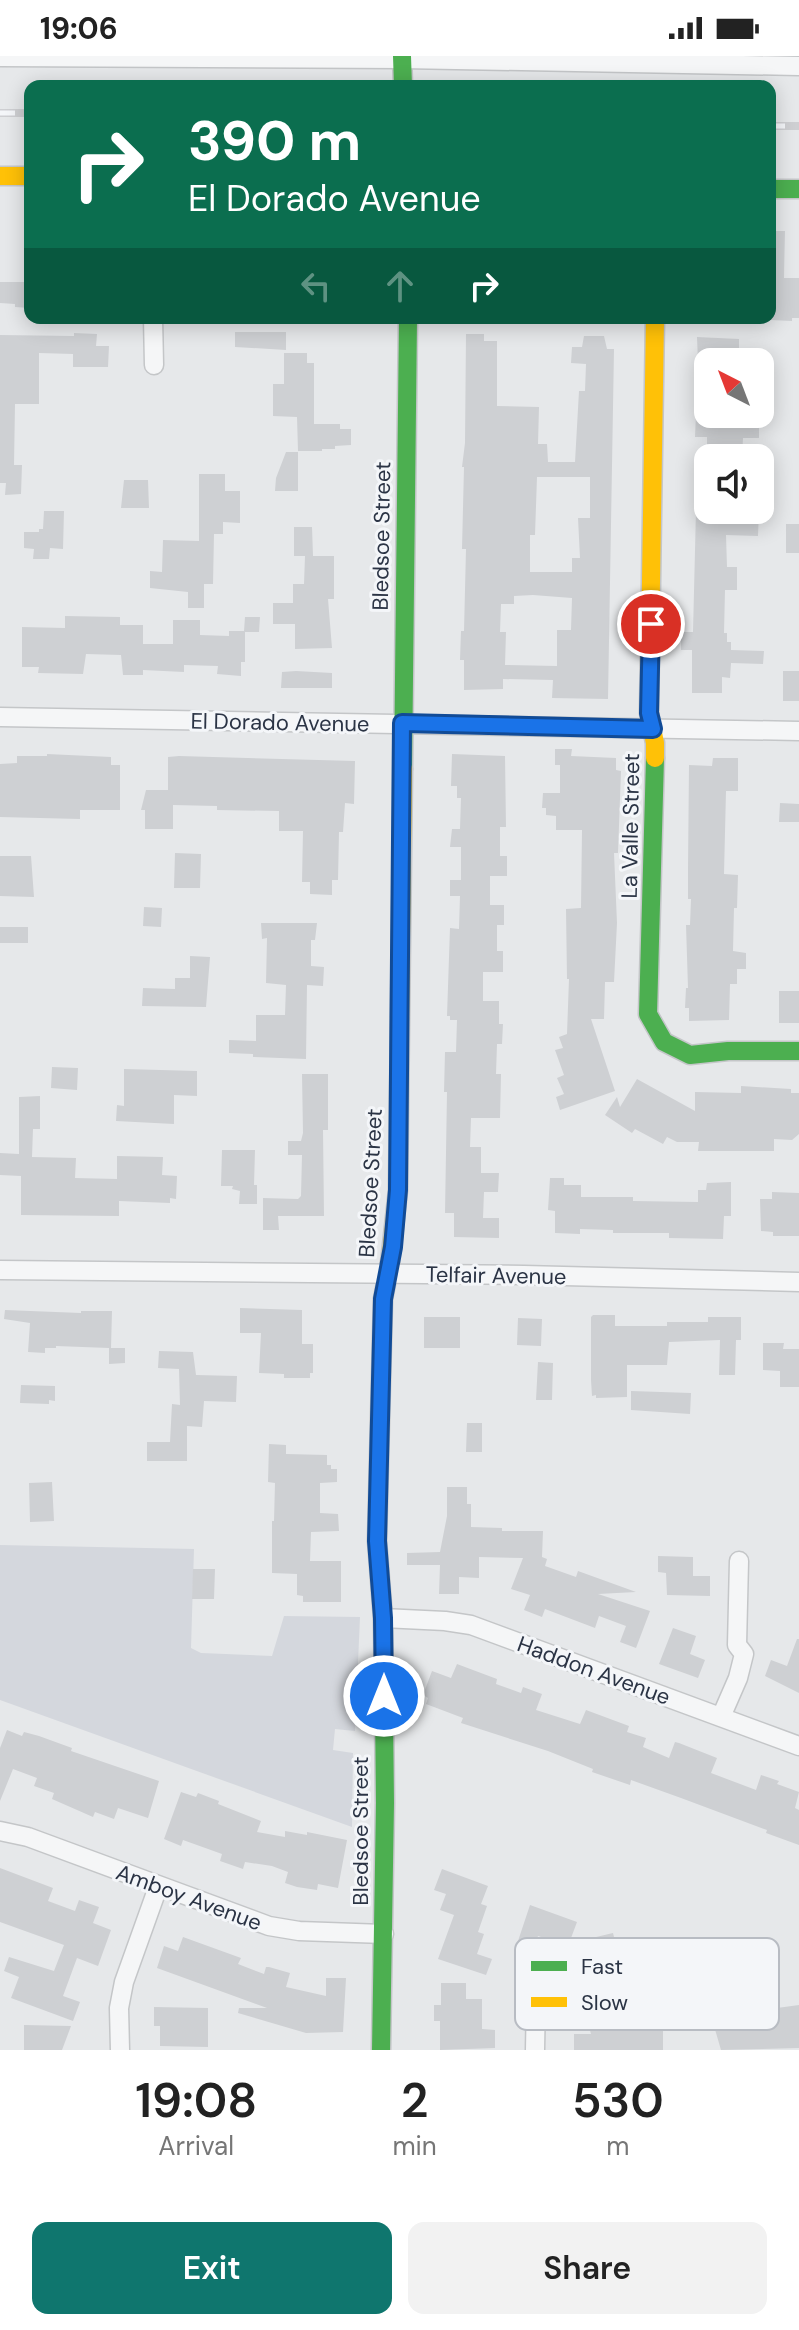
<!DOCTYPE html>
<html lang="en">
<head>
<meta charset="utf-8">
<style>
  body { margin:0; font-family:"DM Sans",sans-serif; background:#f2f2f2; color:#222; height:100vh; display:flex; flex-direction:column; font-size:30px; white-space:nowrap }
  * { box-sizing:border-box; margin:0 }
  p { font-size:26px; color:#767676 }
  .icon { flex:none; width:44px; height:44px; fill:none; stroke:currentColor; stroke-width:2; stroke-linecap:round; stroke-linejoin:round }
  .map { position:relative; height:1994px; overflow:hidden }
  .panel { display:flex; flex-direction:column; background:#fff; flex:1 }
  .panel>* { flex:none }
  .guide { position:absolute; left:24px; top:24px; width:752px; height:244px; border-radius:16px; box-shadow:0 4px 20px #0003; background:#0b6e4f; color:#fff; overflow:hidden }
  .needle { width:52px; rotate:318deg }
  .fabs { position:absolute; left:694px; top:292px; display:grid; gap:16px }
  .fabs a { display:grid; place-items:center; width:80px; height:80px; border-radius:16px; background:#fff; box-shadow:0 4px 20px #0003; font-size:40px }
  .pin { position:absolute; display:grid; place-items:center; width:68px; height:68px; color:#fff; margin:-34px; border:4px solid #fff; border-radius:50%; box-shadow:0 2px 8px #0007 }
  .me { position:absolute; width:88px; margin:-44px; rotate:0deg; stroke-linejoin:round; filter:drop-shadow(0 0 6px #0008) }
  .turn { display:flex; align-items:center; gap:28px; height:168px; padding:0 32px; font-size:36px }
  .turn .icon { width:104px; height:104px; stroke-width:2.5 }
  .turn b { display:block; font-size:56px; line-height:68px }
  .lanes { display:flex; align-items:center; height:76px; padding:0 32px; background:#0003; justify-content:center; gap:40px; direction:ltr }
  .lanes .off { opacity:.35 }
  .eta { display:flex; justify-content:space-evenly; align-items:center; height:136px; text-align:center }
  .eta b { font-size:48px; font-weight:600; line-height:56px }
  .button { display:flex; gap:16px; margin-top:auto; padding:16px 32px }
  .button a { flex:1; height:92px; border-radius:16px; background:#0f766e; color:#fff; font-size:32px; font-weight:600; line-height:92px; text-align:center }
  .button a+a { background:#f2f2f2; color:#222 }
  .status { display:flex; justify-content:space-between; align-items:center; height:56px; padding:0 40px; background:#fff; direction:ltr }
  .status svg { height:22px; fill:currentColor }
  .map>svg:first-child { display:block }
</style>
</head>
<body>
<div class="status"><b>19:06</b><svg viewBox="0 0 49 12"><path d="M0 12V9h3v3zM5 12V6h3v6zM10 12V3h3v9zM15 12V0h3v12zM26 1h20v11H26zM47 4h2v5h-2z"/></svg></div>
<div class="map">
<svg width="799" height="1994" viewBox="0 0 799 1994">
  <rect width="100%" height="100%" fill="#e6e8ea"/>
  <!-- built -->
  <path fill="#d4d7dd" d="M0 1489 194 1493 191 1592 201 1597 272 1600 284 1560 360 1561 355 1675 335 1673 333 1694 353 1697 352 1771 0 1644Z"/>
  <!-- building -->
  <path fill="#ced0d3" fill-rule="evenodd" d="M770 175H785L784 222H799V262H792V265L770 264Z
    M0 226H30V252L15 251V248L0 247Z
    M235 276H286V294L235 291Z
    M74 277 97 278 96 290H109L108 311H73V298L39 297V348H15L14 409H22L21 438 5 439 6 427H0V279L74 280Z
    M466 278H484V285H497V350L539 351 538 388H547L548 406H575L579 335H585L586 308 571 307 572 291H582L584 280H604L607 293H614L608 643 552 642 553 624 503 623V633L464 634V604H460L461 575H464L466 493H462L464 411H462L465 387ZM537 421H590V462H578L580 502H572V516H530V479H535ZM533 539 572 542 571 574H557V610L505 609 506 576H500L501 548H514V540Z
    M697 281 739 283V306H698Z
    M284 297H307V307H314V368H340V373H351V389L335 390V393H322V395H298L297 361 273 360V328H284Z
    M696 358H759V382H743L742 402H707V381H695Z
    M286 396H298V435H275L276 422Z
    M199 418H225V435H240V467L223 466V478H214L213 528H204V552H188V536L150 532V515L162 516 163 484 199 485Z
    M124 424H148L149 452H121Z
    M696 454H759L758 480 726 479 727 511H737V534H725L724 577H727V586H731V594L764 595 763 608 731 607 730 622 722 621V637H692V594H681V576H693Z
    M44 455H64L63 493 50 492 49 503H33L34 493 24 492V476H39V473H43Z
    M786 468H799V497H786Z
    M294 471H312L313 500H334V543H328L332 592 295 593V568H273V547H293V528H304L305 500H294Z
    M65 560 120 561V569H143V588H173V564H200V579L229 580V575H244L245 561H260L259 576H245V606H241V620L217 618 218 610 184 609V616L143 614V619H123L121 599 86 598 83 618 38 617 39 611H22V571L65 572Z
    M296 615 332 617V632H281L282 616Z
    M783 615H799V645H783Z
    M555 693H572L571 700 616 702V714L621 715 618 797H614L617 867 614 926H605L604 963H591L615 1035 560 1054 556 1041 564 1038 557 1022 564 1019 555 994 563 992 559 981 567 978 569 923H567L566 853 581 852 582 774H556V760L546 759V752H542L543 737H560V709H555Z
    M47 698 111 701V709H120V754H80V763L0 761V708L17 707V700H47Z
    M452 698 505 700 506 771H500V800H507V820H490V849H504V869H497V895H503V916H483V945H499V968H503L502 988H497L496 1018H501L500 1062H471L470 1091H481V1117H499L498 1136H484L483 1162H499V1182L454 1181V1157H445L447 1036H444L445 996H456L457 964H450V960H447L450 872 459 873 460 840H450V824H461V791H450L452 773H460L461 742H457V730H451Z
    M179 700 355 705 354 748 345 747 343 776H339L338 824H332V839L310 838V826H302L303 775H279V755L217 754V750L173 749V773H145V754H141L146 734H168V701Z
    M713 702H738V735H726L724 818 738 819 737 852H734L733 895 746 897V913H737V928H730L729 964 689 965V952H685L686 932H688L686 869H690L691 843H688V812L689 709 712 710Z
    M780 747 799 748V766H779Z
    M175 797 201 798 200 832H174Z
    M0 800H31L34 841 0 840Z
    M144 851 162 852 161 871 143 870Z
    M261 867H317L315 884H311V910L324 911 323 930 307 929 306 1003 253 1001V998L229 997V984L256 985V959H285L286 929 266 927 267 882 262 883Z
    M0 871H28V887H0Z
    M190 900 210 901 206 951 142 950 143 932 175 933V922H190Z
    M779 935H799V967H779Z
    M52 1011 78 1012 77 1034 51 1032Z
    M124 1013 197 1015V1040L174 1039V1068L116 1065 117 1049 124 1050Z
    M302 1018H328V1074H323L324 1160H278L279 1174H263V1142L298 1143 301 1140 302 1099H288V1085H301L303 1077Z
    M637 1023 695 1055V1036L741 1037V1030L791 1033V1037H799V1078L792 1084 774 1083V1095H698L699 1086H677L667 1081 663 1088 635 1073 632 1077 605 1059 617 1041 620 1051Z
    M40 1040V1073H33L32 1101 76 1102 75 1122 117 1123V1100L163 1101 162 1119 177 1120 176 1143 170 1142V1147L119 1145V1160L21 1159V1120L0 1119V1097L19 1098V1041Z
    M222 1094H255L254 1129H257V1148H239L240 1135 232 1133 233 1130H221Z
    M550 1122H564V1129H581V1141H633V1145L698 1146V1134H706L707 1127 731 1126V1160H724L723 1183 669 1182V1177H613V1174L580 1173V1178L555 1177V1155L548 1154Z
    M772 1136 799 1137V1180H773V1176L761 1175 760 1143H772Z
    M240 1252 302 1254V1288H313V1317H310V1322H284V1318L259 1317 261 1277H240Z
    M5 1254 81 1257V1255H112L111 1292H125V1307L109 1308V1292L56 1290V1292H45V1297L28 1296 30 1267 4 1263Z
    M593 1259H615V1270H667V1266H708V1261H741V1284H736L735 1319H719L720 1284 669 1286 667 1309H627V1341L596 1342V1339L592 1340 591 1324V1261Z
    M424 1261H460V1292H424Z
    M518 1262 542 1263 541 1290 517 1289Z
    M763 1287H784L783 1293H799V1331H780V1315L763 1314Z
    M159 1295 193 1296 196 1319 237 1320 236 1346 204 1345 202 1371 187 1370V1405H147V1386H170L172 1348 180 1349 179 1313 158 1312Z
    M538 1306 553 1307 552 1344H536Z
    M21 1329 55 1330V1345L49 1344V1348L20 1347Z
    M631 1335 691 1337 690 1358 631 1354Z
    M467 1367H482V1396H466Z
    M269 1388 286 1389V1398L327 1399V1409H331V1413H337V1426L320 1427V1457L338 1458 339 1475 311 1476 310 1505H341V1546H303V1540L297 1539V1518L272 1517V1465H274L275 1427 268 1426Z
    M52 1426 54 1465 30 1466 29 1427Z
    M447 1431H467V1448H471V1471L502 1472V1475H543L542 1501 547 1503 545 1510 576 1521 578 1515 636 1536 598 1538 650 1555 636 1592 620 1586 626 1570 599 1560 595 1572 545 1553 542 1561 524 1554 530 1539 511 1533 523 1502 479 1501V1522L459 1521V1538H439L440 1509H407V1497L440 1496 447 1460Z
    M658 1500 693 1501V1520H710V1540L667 1539 666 1517 658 1516Z
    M193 1513H215L214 1543H192Z
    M673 1572 696 1580 690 1598 705 1604 698 1622 659 1608Z
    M797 1583H799V1637L765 1620 771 1604 787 1610Z
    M457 1608 497 1623 496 1628 521 1637 523 1631 542 1638 536 1654 580 1668 586 1654 629 1670 627 1676 646 1682 643 1691 669 1702 675 1686 679 1687 717 1702 711 1717 756 1734 761 1719 779 1725 777 1728 799 1736 795 1752 799 1754V1789L766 1777 767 1774 681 1742 631 1724 630 1729 592 1716 593 1713 548 1695 461 1667 463 1662 426 1648 428 1642 423 1639 432 1615 451 1622Z
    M7 1674 22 1680 24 1676 39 1680 72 1692 71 1695 159 1725 148 1762 118 1752 114 1763 95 1756 93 1761 52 1743 54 1737 34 1730 37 1722 13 1713 0 1745V1692Z
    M181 1736 196 1741 198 1737 219 1745 218 1748 261 1765 257 1776 285 1781V1775L307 1779V1776L347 1784 338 1832 318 1828 317 1834 297 1831 285 1827 288 1816 272 1810 245 1806 243 1813 220 1805 222 1798 183 1784 181 1790 164 1783Z
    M0 1812 53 1832 48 1845 75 1855 79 1844 99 1851 93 1867 111 1874 98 1910 77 1902 63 1940 80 1946 73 1965 11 1942 19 1921 4 1915 9 1901 54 1915 64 1889 0 1866Z
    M442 1813 488 1830 481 1848 487 1850 478 1876 484 1878 477 1898 492 1903 486 1919 438 1903 454 1859 440 1854 446 1838 434 1834Z
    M530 1849 577 1866 568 1890 538 1880 533 1894 517 1888Z
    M613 1877 617 1893 629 1890 637 1920 673 1921V1917H678V1912H684L696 1886 694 1948 676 1947 675 1974H663V1994H574V1978H591L584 1952 605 1947 593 1902 576 1906 571 1887Z
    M183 1881 241 1902 238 1908 264 1918 266 1911H269L290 1917 286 1931 326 1940V1922H346L343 1976 306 1977 238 1957 239 1952H267L157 1912 164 1890 178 1895Z
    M441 1927H466V1943H482V1973L495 1974V1992L440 1994V1965H434V1949H441Z
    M776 1941 777 1952 799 1949V1992L721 1994 712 1963 760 1952V1943Z
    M154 1951 208 1952V1991L160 1990V1970H154Z
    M24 1969 71 1970 62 1994H24Z"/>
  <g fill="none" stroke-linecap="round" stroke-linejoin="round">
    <!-- street casing -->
    <g stroke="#c4c6c8" stroke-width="21">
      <path id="street" d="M0 1 402 3 799 10
        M153 262 154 309
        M0 661 799 675
        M0 1214 524 1219 799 1226
        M383 1562 445 1565 471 1569 799 1690
        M721 1661 738 1622 744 1598 737 1589 739 1505
        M0 1775 28 1781 269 1870 299 1875 384 1878
        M120 1994 119 1952 124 1926 158 1831
        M535 1994 536 1940"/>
    </g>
    <!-- fast casing -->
    <g stroke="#c4c6c8" stroke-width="21">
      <path id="fast" d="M402 0 403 30
        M770 133H799
        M655 702 648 958 664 986 690 999 728 995H799
        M403 713 408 262
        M381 1994 385 1747 383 1562 377 1485 383 1243 390 1207"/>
    </g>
    <!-- slow casing -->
    <g stroke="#c4c6c8" stroke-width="21">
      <path id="slow" d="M0 120H30
        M655 702V687L649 657 655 262
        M390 1207 398 1134 403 713"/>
    </g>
    <!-- street -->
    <use href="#street" stroke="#f5f6f7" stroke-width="18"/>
    <!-- fast -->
    <use href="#fast" stroke="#4caf50" stroke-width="18"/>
    <!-- slow -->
    <use href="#slow" stroke="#ffc107" stroke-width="18"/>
    <!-- rail casing -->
    <g stroke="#cecfd2" stroke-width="8">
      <path id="rail" d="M0 57H30
        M770 70H799"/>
    </g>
    <!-- rail -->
    <use href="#rail" stroke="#f4f6f9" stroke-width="5" stroke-dasharray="15" stroke-linecap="butt"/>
  </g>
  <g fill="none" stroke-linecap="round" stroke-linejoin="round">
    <!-- route casing -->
    <g stroke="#114b97" stroke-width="20">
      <path id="route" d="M384 1640 383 1562 377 1485 383 1243 393 1191 398 1134 402 667 653 673 649 657 651 568"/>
    </g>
    <!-- route -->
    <use href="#route" stroke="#1a73e8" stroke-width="14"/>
  </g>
  <g text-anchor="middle" stroke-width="6" stroke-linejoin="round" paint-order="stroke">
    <!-- street labels -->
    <g font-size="22" fill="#2b3445" stroke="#f4f6f9">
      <text transform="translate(381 480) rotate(-89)" y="8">Bledsoe Street</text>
      <text transform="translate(280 666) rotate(1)" y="8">El Dorado Avenue</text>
      <text transform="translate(630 770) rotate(-89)" y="8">La Valle Street</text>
      <text transform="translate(370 1127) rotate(-87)" y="8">Bledsoe Street</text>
      <text transform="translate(496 1219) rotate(1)" y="8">Telfair Avenue</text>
      <text transform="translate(594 1614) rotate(20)" y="8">Haddon Avenue</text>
      <text transform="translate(360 1775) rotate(-90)" y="8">Bledsoe Street</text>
      <text transform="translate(189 1841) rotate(20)" y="8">Amboy Avenue</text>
    </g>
  </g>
  <!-- legend -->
  <rect x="515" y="1882" width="264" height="92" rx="12" fill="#f4f6f9" stroke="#b8bcc3" stroke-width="2"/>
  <rect x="531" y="1905" width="36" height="10" fill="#4caf50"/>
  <rect x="531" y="1941" width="36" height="10" fill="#ffc107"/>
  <g font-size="22" fill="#2b3445">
    <text x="581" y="1918">Fast</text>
    <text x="581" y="1954">Slow</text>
  </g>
</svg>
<div class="fabs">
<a><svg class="needle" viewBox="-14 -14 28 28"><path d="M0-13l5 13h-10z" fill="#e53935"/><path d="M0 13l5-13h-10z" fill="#767676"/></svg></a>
<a><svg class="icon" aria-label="sound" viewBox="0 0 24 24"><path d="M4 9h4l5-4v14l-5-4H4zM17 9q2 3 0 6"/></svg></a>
</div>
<div class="pin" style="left:651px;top:568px;background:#d93025"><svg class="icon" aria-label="arrive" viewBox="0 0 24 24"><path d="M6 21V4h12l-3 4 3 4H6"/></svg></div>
<svg class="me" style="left:384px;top:1640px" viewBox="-20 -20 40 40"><circle r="17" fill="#1a73e8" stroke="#fff" stroke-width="3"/><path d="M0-11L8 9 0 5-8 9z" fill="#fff"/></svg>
<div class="guide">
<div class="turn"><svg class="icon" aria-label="right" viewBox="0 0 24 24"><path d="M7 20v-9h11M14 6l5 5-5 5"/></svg><div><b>390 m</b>El Dorado Avenue</div></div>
<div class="lanes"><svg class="icon off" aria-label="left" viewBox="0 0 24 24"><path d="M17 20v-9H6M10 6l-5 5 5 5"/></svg><svg class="icon off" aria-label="ahead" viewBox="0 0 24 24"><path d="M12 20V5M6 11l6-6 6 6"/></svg><svg class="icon" aria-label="right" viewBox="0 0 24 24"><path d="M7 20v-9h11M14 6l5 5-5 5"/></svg></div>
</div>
</div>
<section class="panel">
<div class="eta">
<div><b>19:08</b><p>Arrival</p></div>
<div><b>2</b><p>min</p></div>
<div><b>530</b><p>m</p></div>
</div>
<div class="button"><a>Exit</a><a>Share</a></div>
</section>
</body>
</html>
